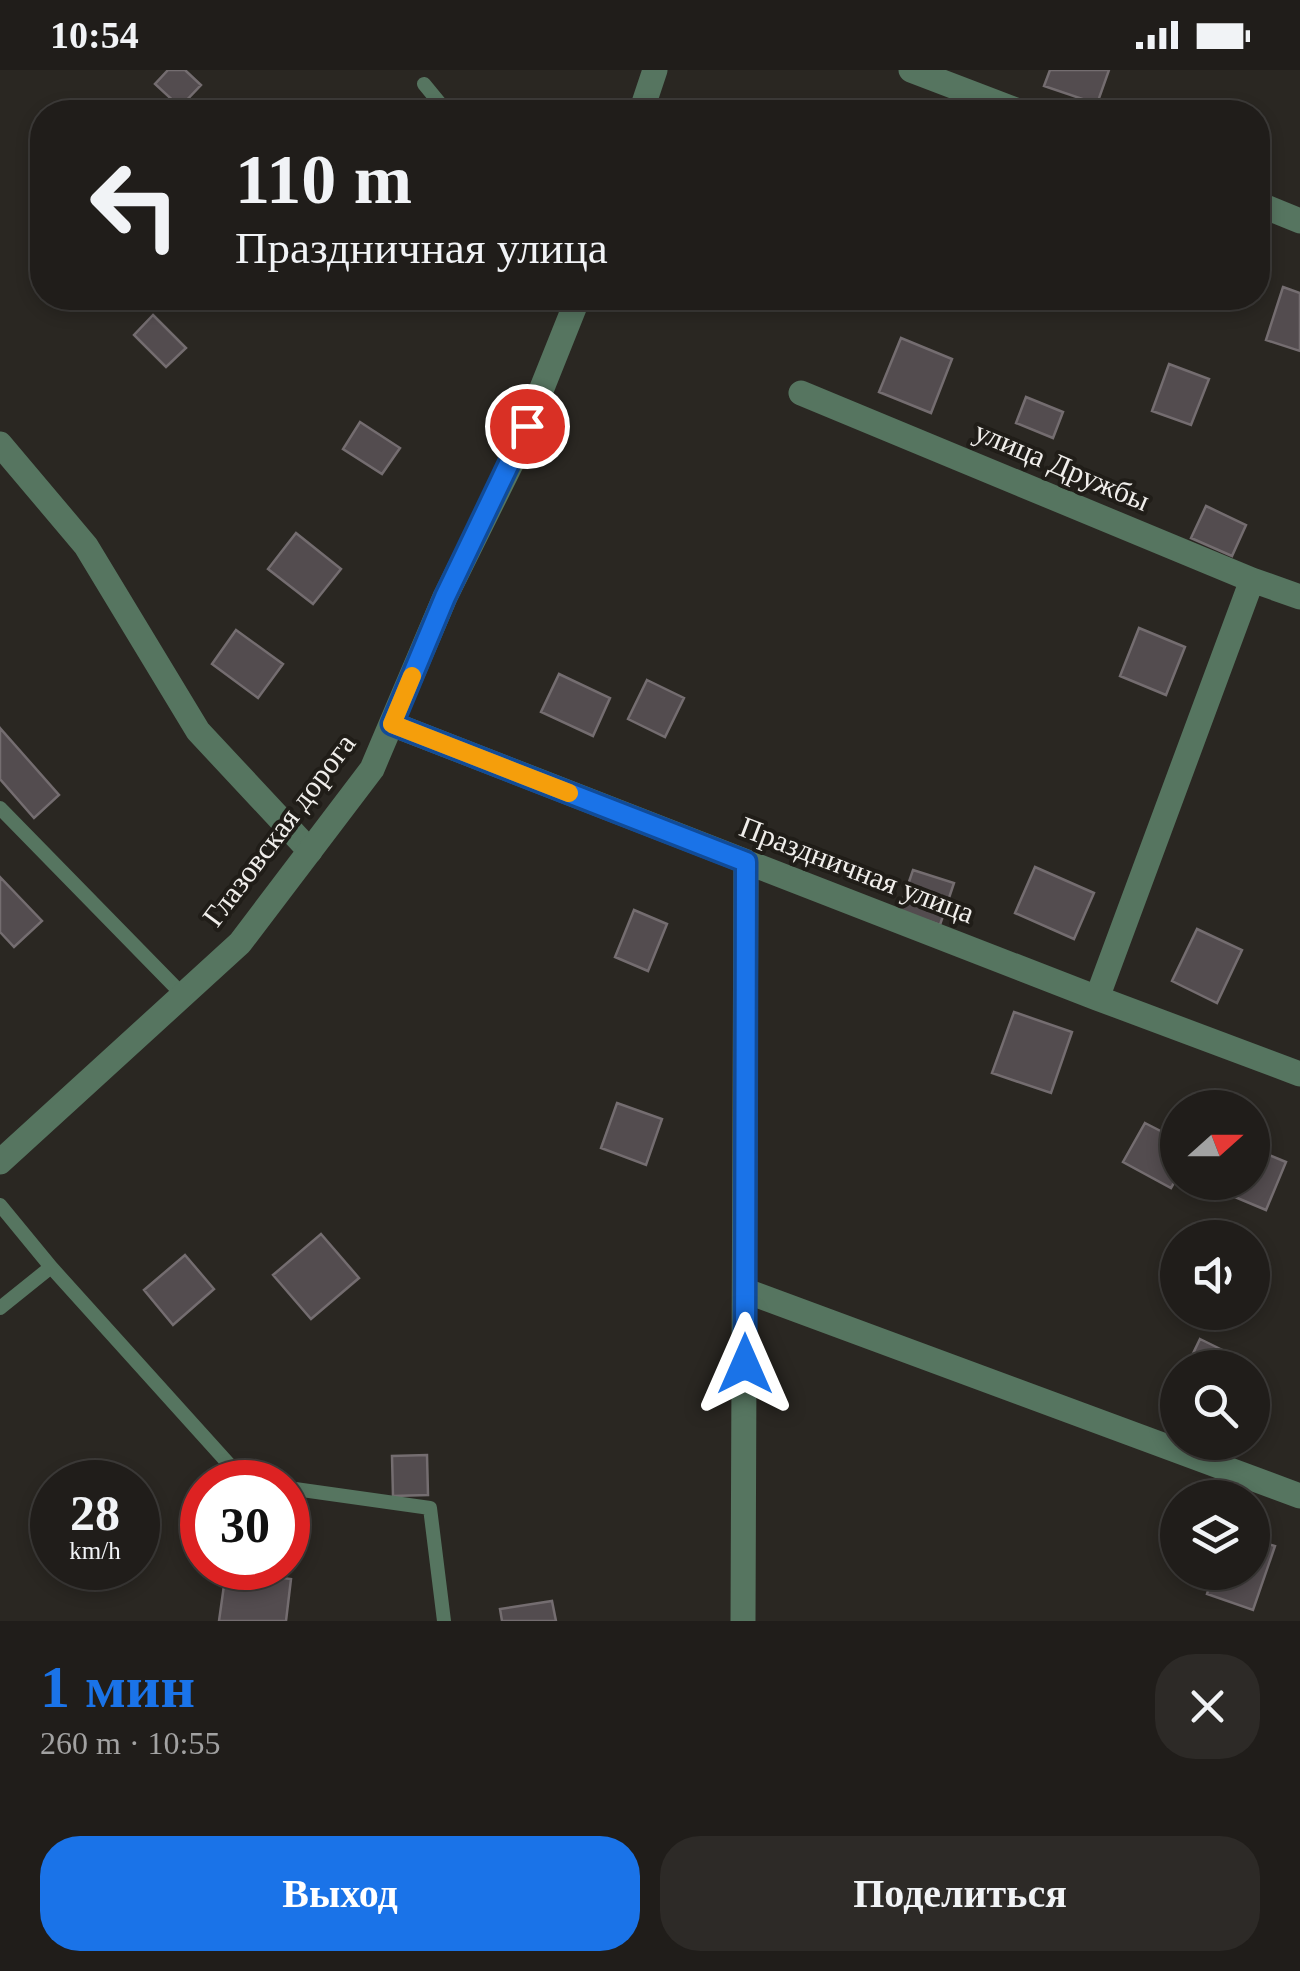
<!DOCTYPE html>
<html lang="ru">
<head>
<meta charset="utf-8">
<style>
  body { margin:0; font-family:"Times New Roman",serif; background:#2d2a27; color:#f1f3f6; height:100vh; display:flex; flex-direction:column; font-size:38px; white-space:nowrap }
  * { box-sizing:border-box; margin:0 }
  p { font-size:32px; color:#a2a2a2 }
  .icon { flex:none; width:55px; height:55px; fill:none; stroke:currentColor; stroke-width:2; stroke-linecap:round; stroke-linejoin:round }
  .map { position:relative; height:1551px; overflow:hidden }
  .sheet { display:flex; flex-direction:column; background:#201d1a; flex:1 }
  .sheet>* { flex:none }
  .top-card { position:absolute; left:30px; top:30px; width:1240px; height:210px; border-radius:40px; box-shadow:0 5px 15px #0003,0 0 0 2px #3d3b39; background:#201d1a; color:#f1f3f6; overflow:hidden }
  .needle { width:65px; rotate:69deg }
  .buttons { position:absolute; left:1160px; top:1020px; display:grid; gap:20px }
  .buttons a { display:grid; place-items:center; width:110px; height:110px; border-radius:50%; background:#201d1a; box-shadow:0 5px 15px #0003,0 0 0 2px #3d3b39; font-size:50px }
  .speed { position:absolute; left:30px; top:1390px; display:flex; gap:20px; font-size:50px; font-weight:700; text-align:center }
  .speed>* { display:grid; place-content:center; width:130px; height:130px; border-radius:50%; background:#201d1a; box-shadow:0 5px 15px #0003,0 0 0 2px #3d3b39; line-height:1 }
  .speed small { font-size:25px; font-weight:400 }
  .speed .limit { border:15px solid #d22; background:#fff; color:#111 }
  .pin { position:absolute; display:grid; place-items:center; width:85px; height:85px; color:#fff; margin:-42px; border:5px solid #fff; border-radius:50%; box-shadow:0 2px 10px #0007 }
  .me { position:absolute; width:110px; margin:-55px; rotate:0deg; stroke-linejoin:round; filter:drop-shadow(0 0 8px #0008) }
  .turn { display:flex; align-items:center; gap:35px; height:210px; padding:0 40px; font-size:45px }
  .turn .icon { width:130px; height:130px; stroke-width:2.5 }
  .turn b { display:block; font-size:70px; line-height:85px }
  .round { display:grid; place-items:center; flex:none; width:105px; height:105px; border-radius:40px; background:#2d2a27 }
  .head { display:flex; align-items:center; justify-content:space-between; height:170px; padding:0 40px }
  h1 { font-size:60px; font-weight:800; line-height:75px; color:#1a73e8 }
  .action { display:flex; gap:20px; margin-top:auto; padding:20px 40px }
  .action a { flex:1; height:115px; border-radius:40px; background:#1a73e8; color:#fff; font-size:40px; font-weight:800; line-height:115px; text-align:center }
  .action a+a { background:#2d2a27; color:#f1f3f6 }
  .status { display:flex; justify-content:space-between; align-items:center; height:70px; padding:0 50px; background:#201d1a; direction:ltr }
  .status svg { height:28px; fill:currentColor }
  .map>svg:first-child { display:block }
</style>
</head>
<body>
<div class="status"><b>10:54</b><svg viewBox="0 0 49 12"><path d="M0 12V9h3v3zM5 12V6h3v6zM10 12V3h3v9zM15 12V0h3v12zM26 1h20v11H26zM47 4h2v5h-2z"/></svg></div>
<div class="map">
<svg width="1300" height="1551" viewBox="0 0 1300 1551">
  <rect width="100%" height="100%" fill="#2a2722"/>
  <!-- building -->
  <path fill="#534c4f" stroke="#746d70" stroke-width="2.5" d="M168 0H185L201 15 180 37 155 14Z
    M1050 0H1109L1097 34 1044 16Z
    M1283 217 1300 223V281L1266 270Z
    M153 245 186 278 166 297 134 265Z
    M901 268 952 289 931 343 879 322Z
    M1169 294 1209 309 1191 355 1152 341Z
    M1026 327 1063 342 1053 368 1016 353Z
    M360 352 400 378 382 404 343 379Z
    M1206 436 1246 455 1232 486 1191 468Z
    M296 463 341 499 313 534 268 499Z
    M1139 558 1185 577 1166 625 1120 606Z
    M236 560 283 594 258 628 212 594Z
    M559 604 610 628 593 666 541 642Z
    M647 610 684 628 665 667 628 649Z
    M0 658 59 725 34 748 0 709Z
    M1035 797 1094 823 1074 869 1015 843Z
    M913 800 954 813 940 855 899 841Z
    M0 807 42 851 14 877 0 862Z
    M634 840 667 854 648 901 615 887Z
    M1197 859 1242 880 1217 933 1172 911Z
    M1014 942 1072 962 1051 1023 992 1003Z
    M617 1033 662 1049 646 1095 601 1078Z
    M1145 1053 1178 1070V1106L1171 1118 1123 1092Z
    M1252 1078 1286 1092 1266 1140 1223 1122 1227 1112H1252Z
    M321 1164 359 1208 311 1249 273 1205Z
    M185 1185 214 1219 173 1255 144 1220Z
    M1200 1269 1249 1293 1247 1298H1186Z
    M427 1385 428 1425 393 1426 392 1386Z
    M1252 1469 1275 1476 1253 1540 1207 1524 1214 1502H1252Z
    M226 1501 291 1509 286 1551H219Z
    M552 1531 556 1551H502L500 1539Z"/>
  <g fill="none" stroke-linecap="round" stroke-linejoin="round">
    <!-- service -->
    <path stroke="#567560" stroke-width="14" d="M424 14 447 42
      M0 738 183 925
      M0 1135 51 1197 245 1412H251
      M0 1238 51 1197
      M288 1418 430 1438 444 1551"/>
    <!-- minor -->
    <path stroke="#567560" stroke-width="25" d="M911 0 1021 42
      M1258 134 1300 151
      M801 323 1252 510 1300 527
      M0 374 86 476 198 661 310 781
      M392 654 1097 928 1300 1004
      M1097 928 1252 510
      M746 1221 1300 1426
      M743 1551 746 792"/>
    <!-- tertiary -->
    <path stroke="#567560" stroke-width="25" d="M641 42 655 0
      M0 1092 240 873 372 699 445 527 514 388 578 228"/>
  </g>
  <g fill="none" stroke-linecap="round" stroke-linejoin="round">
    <!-- route casing -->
    <g stroke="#114b97" stroke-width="25">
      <path id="route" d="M527 356 445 527 392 654 746 792 745 1294"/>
    </g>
    <!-- route -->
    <use href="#route" stroke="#1a73e8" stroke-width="18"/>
    <!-- slow -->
    <path stroke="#f59e0b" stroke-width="18" d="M412 606 392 654 569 723"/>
  </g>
  <g text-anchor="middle" stroke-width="8" stroke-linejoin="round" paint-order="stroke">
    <!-- street labels -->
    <g font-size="30" fill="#f0eeeb" stroke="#201d18">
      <text transform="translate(1062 396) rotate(23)" y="10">улица Дружбы</text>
      <text transform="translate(279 760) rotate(-53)" y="10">Глазовская дорога</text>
      <text transform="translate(857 800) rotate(21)" y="10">Праздничная улица</text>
    </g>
  </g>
</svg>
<div class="buttons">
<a><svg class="needle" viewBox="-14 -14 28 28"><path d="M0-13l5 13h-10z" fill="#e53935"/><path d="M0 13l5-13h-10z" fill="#a2a2a2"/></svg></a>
<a><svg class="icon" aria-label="sound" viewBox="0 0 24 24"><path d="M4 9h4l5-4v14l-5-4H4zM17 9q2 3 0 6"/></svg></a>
<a><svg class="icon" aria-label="search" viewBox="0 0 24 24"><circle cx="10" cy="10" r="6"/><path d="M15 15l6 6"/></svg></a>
<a><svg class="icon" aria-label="layers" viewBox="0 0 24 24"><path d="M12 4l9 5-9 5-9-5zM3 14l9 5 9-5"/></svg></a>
</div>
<div class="speed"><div>28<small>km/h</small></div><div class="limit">30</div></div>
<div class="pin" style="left:527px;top:356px;background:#d93025"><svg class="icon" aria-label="arrive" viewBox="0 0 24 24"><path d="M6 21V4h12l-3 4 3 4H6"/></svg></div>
<svg class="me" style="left:745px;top:1294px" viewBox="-20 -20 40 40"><path d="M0-17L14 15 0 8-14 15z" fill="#1a73e8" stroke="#fff" stroke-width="4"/></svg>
<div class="top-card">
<div class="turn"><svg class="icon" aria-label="left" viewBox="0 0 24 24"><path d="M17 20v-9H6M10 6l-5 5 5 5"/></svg><div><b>110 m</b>Праздничная улица</div></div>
</div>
</div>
<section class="sheet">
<div class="head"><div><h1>1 мин</h1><p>260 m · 10:55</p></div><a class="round"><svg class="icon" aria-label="close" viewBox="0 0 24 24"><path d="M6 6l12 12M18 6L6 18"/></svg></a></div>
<div class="action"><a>Выход</a><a>Поделиться</a></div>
</section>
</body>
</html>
